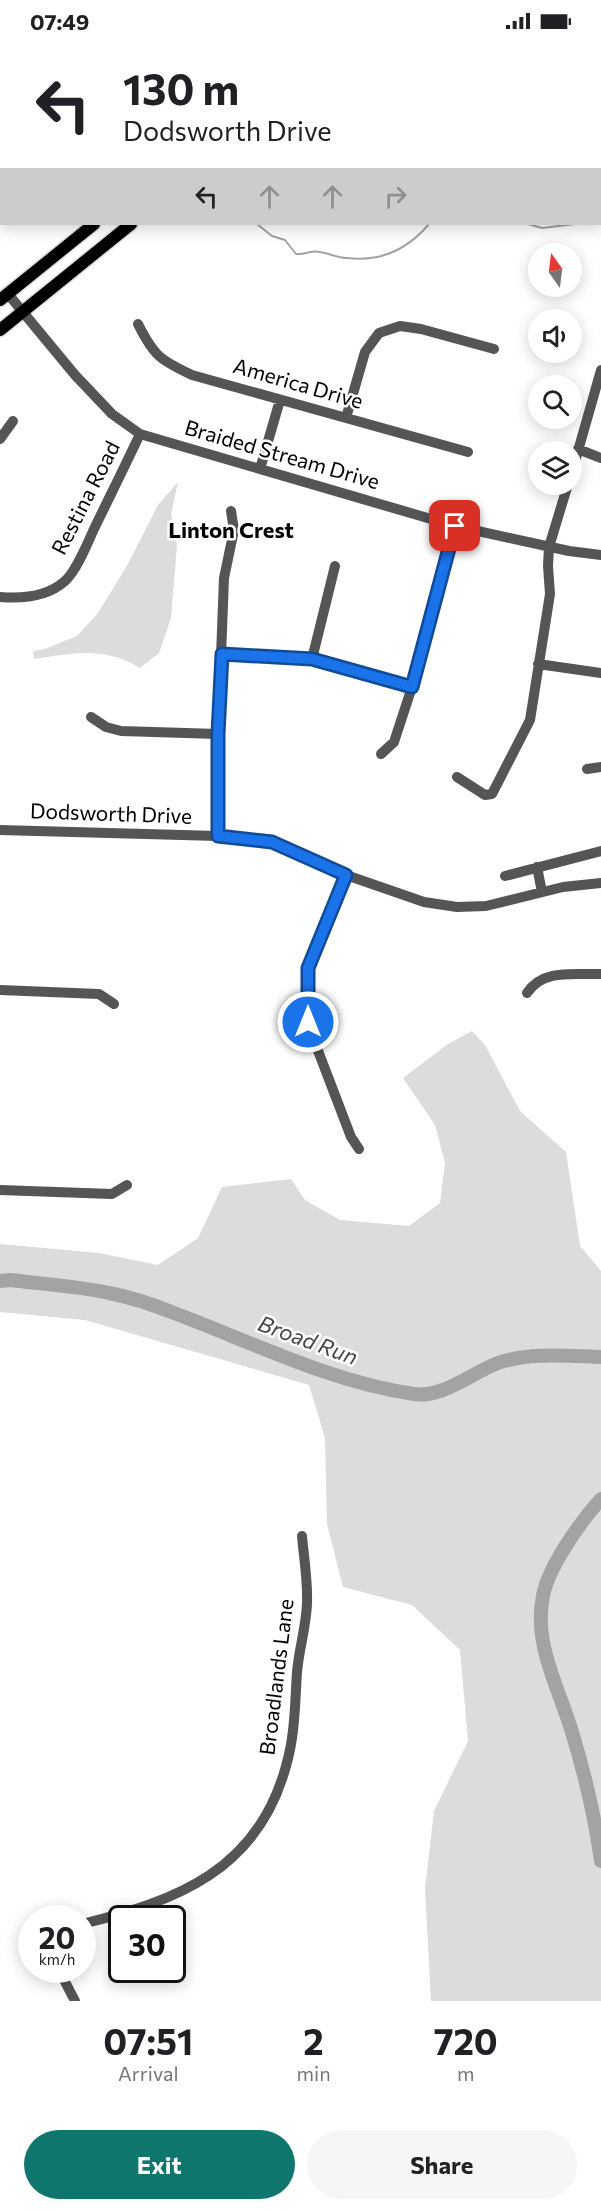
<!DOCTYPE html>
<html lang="en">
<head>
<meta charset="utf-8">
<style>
  body { margin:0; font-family:Commissioner,sans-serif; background:#f6f6f6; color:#202124; height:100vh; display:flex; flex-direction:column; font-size:22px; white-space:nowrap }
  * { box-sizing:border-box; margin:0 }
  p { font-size:20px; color:#757577 }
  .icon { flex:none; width:33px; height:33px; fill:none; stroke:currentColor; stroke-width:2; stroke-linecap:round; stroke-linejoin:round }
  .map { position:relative; height:1959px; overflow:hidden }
  .details { display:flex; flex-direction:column; background:#fff; flex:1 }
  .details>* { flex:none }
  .guide { position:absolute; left:0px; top:0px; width:602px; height:183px; box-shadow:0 3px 15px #0003; background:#fff; color:#202124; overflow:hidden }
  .needle { width:39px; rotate:346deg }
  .fabs { position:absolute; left:528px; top:201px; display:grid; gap:12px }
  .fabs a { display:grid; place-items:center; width:54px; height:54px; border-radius:50%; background:#fff; box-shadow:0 3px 15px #0003; font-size:30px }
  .speed { position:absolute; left:18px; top:1863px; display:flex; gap:12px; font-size:30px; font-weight:700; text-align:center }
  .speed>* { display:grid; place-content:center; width:78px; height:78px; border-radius:50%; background:#fff; box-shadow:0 3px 15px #0003; line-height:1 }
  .speed small { font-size:15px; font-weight:400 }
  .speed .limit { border:3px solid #111; border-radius:9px; background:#fff; color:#111 }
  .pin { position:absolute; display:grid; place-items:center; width:51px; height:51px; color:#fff; margin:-26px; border-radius:12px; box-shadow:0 3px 9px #0006 }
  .me { position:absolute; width:66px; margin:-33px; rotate:0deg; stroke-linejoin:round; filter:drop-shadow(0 0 4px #0008) }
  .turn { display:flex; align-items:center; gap:21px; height:126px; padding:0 24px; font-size:27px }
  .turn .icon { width:78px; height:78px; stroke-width:2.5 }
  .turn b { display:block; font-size:42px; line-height:51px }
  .lanes { display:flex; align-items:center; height:57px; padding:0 24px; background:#0003; justify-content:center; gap:30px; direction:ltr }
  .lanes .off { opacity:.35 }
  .eta { display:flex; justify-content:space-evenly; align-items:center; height:102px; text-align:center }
  .eta b { font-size:36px; font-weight:700; line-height:42px }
  .button { display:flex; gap:12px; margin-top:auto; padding:12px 24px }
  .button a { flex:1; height:69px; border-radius:36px; background:#0f766e; color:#fff; font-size:24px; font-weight:700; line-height:69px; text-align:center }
  .button a+a { background:#f6f6f6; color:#202124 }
  .status { display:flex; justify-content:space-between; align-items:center; height:42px; padding:0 30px; background:#fff; direction:ltr }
  .status svg { height:16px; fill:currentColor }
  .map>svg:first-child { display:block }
</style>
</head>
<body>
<div class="status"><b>07:49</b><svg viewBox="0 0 49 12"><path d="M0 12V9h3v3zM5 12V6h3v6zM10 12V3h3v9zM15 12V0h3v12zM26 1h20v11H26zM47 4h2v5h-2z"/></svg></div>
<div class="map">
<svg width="601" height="1959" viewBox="0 0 601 1959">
  <rect width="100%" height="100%" fill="#fff"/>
  <!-- green -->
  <path fill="#dcdcdc" d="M178 440 171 472 177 503 171 576 159 611 140 626C103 604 75 611 34 617L33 609 45 607 77 594 98 571 128 522 158 463Z
    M472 989 485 1003 520 1069 566 1110 580 1204 601 1229V1959H431L425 1847 434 1769 468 1699 460 1608 412 1563 343 1545 327 1482 325 1396 309 1343 85 1278 0 1270V1202L99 1211 158 1223 198 1196 222 1145 291 1137 305 1158 340 1178 409 1184 440 1161 445 1121 435 1083 403 1036 448 1002Z"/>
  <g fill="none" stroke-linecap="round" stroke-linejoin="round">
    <!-- stream -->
    <path stroke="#a3a3a3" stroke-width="2" d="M104 0 105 2
      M0 118H2
      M600 128 601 127
      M600 170 601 169
      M257 182 272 194 285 198 296 212C304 213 312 208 319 210 329 211 337 216 347 216 380 220 408 207 429 182
      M528 182 542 186 575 182"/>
    <!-- river -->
    <path stroke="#a3a3a3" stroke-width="14" d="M0 1239 10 1238C43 1242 77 1244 109 1251 130 1255 154 1263 174 1271 252 1300 330 1340 414 1352 444 1356 471 1331 498 1321 530 1310 567 1314 601 1315
      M601 1457C581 1479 548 1525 543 1554 533 1602 559 1646 572 1690 585 1733 595 1775 601 1819"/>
    <!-- major casing -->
    <g stroke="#dbdbdb" stroke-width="15">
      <path id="major" d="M423 2 425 0
        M467 2 470 0
        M0 258 94 182
        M0 288 131 182"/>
    </g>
    <!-- minor -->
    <path stroke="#555" stroke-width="10" d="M8 252 75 333 112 372 140 392 455 484 569 509 601 513
      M138 282C154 314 160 318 192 333L468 410
      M346 376 365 310 379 291 400 284 421 287 494 307
      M0 397 13 379
      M578 407 601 416
      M260 427 280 358
      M572 430 601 328
      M0 555C23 557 47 555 65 539 77 528 87 502 94 487 109 456 125 424 140 392
      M222 612 312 617 412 645
      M312 617 335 524
      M538 622 601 631
      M91 675 106 685 121 689 218 692
      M381 712 394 700 412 645 455 484
      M587 727 601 725
      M457 735 485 753 492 752 530 678 550 552 548 524 549 505 568 442
      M0 788 218 794 271 800 346 833 424 860 457 865 486 864 563 845 601 841
      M218 794V692L224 536 234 488 231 469
      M537 825 542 850
      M346 833 308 926 307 980 351 1095 359 1107
      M505 834 601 809
      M0 948 99 952 114 962
      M527 951C543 926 575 933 601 932
      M0 1148 112 1152 127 1143
      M82 1882C177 1859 258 1828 286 1724 295 1694 295 1661 297 1630 299 1607 306 1585 307 1562 308 1539 304 1517 302 1494
      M59 1928 75 1959"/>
    <!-- major -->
    <use href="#major" stroke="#000" stroke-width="12"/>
  </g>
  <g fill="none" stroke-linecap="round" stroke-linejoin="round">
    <!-- route casing -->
    <g stroke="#114b97" stroke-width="15">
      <path id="route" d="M308 980V926L346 833 272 800 218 794V692L222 612 312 617 412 645 455 484"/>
    </g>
    <!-- route -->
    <use href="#route" stroke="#1a73e8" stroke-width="10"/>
  </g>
  <g text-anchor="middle" stroke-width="5" stroke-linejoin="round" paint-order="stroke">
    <!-- street labels -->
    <g font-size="21" fill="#000" stroke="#fff">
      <text transform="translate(298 342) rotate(16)" y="7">America Drive</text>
      <text transform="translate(282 413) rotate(16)" y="7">Braided Stream Drive</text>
      <text transform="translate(86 456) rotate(-63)" y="7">Restina Road</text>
      <text transform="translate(111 772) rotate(2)" y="7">Dodsworth Drive</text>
      <text transform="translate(277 1635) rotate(-83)" y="7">Broadlands Lane</text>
    </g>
    <!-- neighbourhood labels -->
    <g font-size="22" font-weight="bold" fill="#000" stroke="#fff">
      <text x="231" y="496">Linton Crest</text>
    </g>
    <!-- water labels -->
    <g font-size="22" font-style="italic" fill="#444" stroke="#fff">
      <text transform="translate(308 1298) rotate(20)" y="8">Broad Run</text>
    </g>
  </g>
</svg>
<div class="fabs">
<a><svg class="needle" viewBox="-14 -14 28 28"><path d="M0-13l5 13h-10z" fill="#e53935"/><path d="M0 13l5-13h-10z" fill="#757577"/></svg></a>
<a><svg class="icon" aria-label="sound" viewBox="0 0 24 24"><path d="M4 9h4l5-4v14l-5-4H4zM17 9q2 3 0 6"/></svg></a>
<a><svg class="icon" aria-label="search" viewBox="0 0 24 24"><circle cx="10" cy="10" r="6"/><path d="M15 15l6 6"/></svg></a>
<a><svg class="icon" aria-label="layers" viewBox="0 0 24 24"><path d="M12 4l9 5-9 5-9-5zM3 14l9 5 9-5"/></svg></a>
</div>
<div class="speed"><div>20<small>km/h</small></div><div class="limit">30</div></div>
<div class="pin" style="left:455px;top:484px;background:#d93025"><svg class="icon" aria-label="arrive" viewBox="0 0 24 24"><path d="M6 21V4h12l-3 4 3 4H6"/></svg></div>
<svg class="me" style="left:308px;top:980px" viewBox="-20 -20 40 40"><circle r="17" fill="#1a73e8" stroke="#fff" stroke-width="3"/><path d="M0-11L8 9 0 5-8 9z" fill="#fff"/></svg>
<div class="guide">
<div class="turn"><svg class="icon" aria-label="left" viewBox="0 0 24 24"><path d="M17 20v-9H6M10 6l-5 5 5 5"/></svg><div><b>130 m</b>Dodsworth Drive</div></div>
<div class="lanes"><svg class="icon" aria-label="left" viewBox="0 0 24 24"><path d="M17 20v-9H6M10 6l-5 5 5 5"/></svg><svg class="icon off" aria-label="ahead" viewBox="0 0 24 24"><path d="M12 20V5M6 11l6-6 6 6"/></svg><svg class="icon off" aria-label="ahead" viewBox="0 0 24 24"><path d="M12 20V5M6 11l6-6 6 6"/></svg><svg class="icon off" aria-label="right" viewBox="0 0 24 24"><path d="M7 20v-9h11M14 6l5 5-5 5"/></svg></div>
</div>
</div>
<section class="details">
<div class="eta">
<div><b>07:51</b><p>Arrival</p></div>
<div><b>2</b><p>min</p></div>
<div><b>720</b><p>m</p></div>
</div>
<div class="button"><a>Exit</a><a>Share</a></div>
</section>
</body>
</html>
